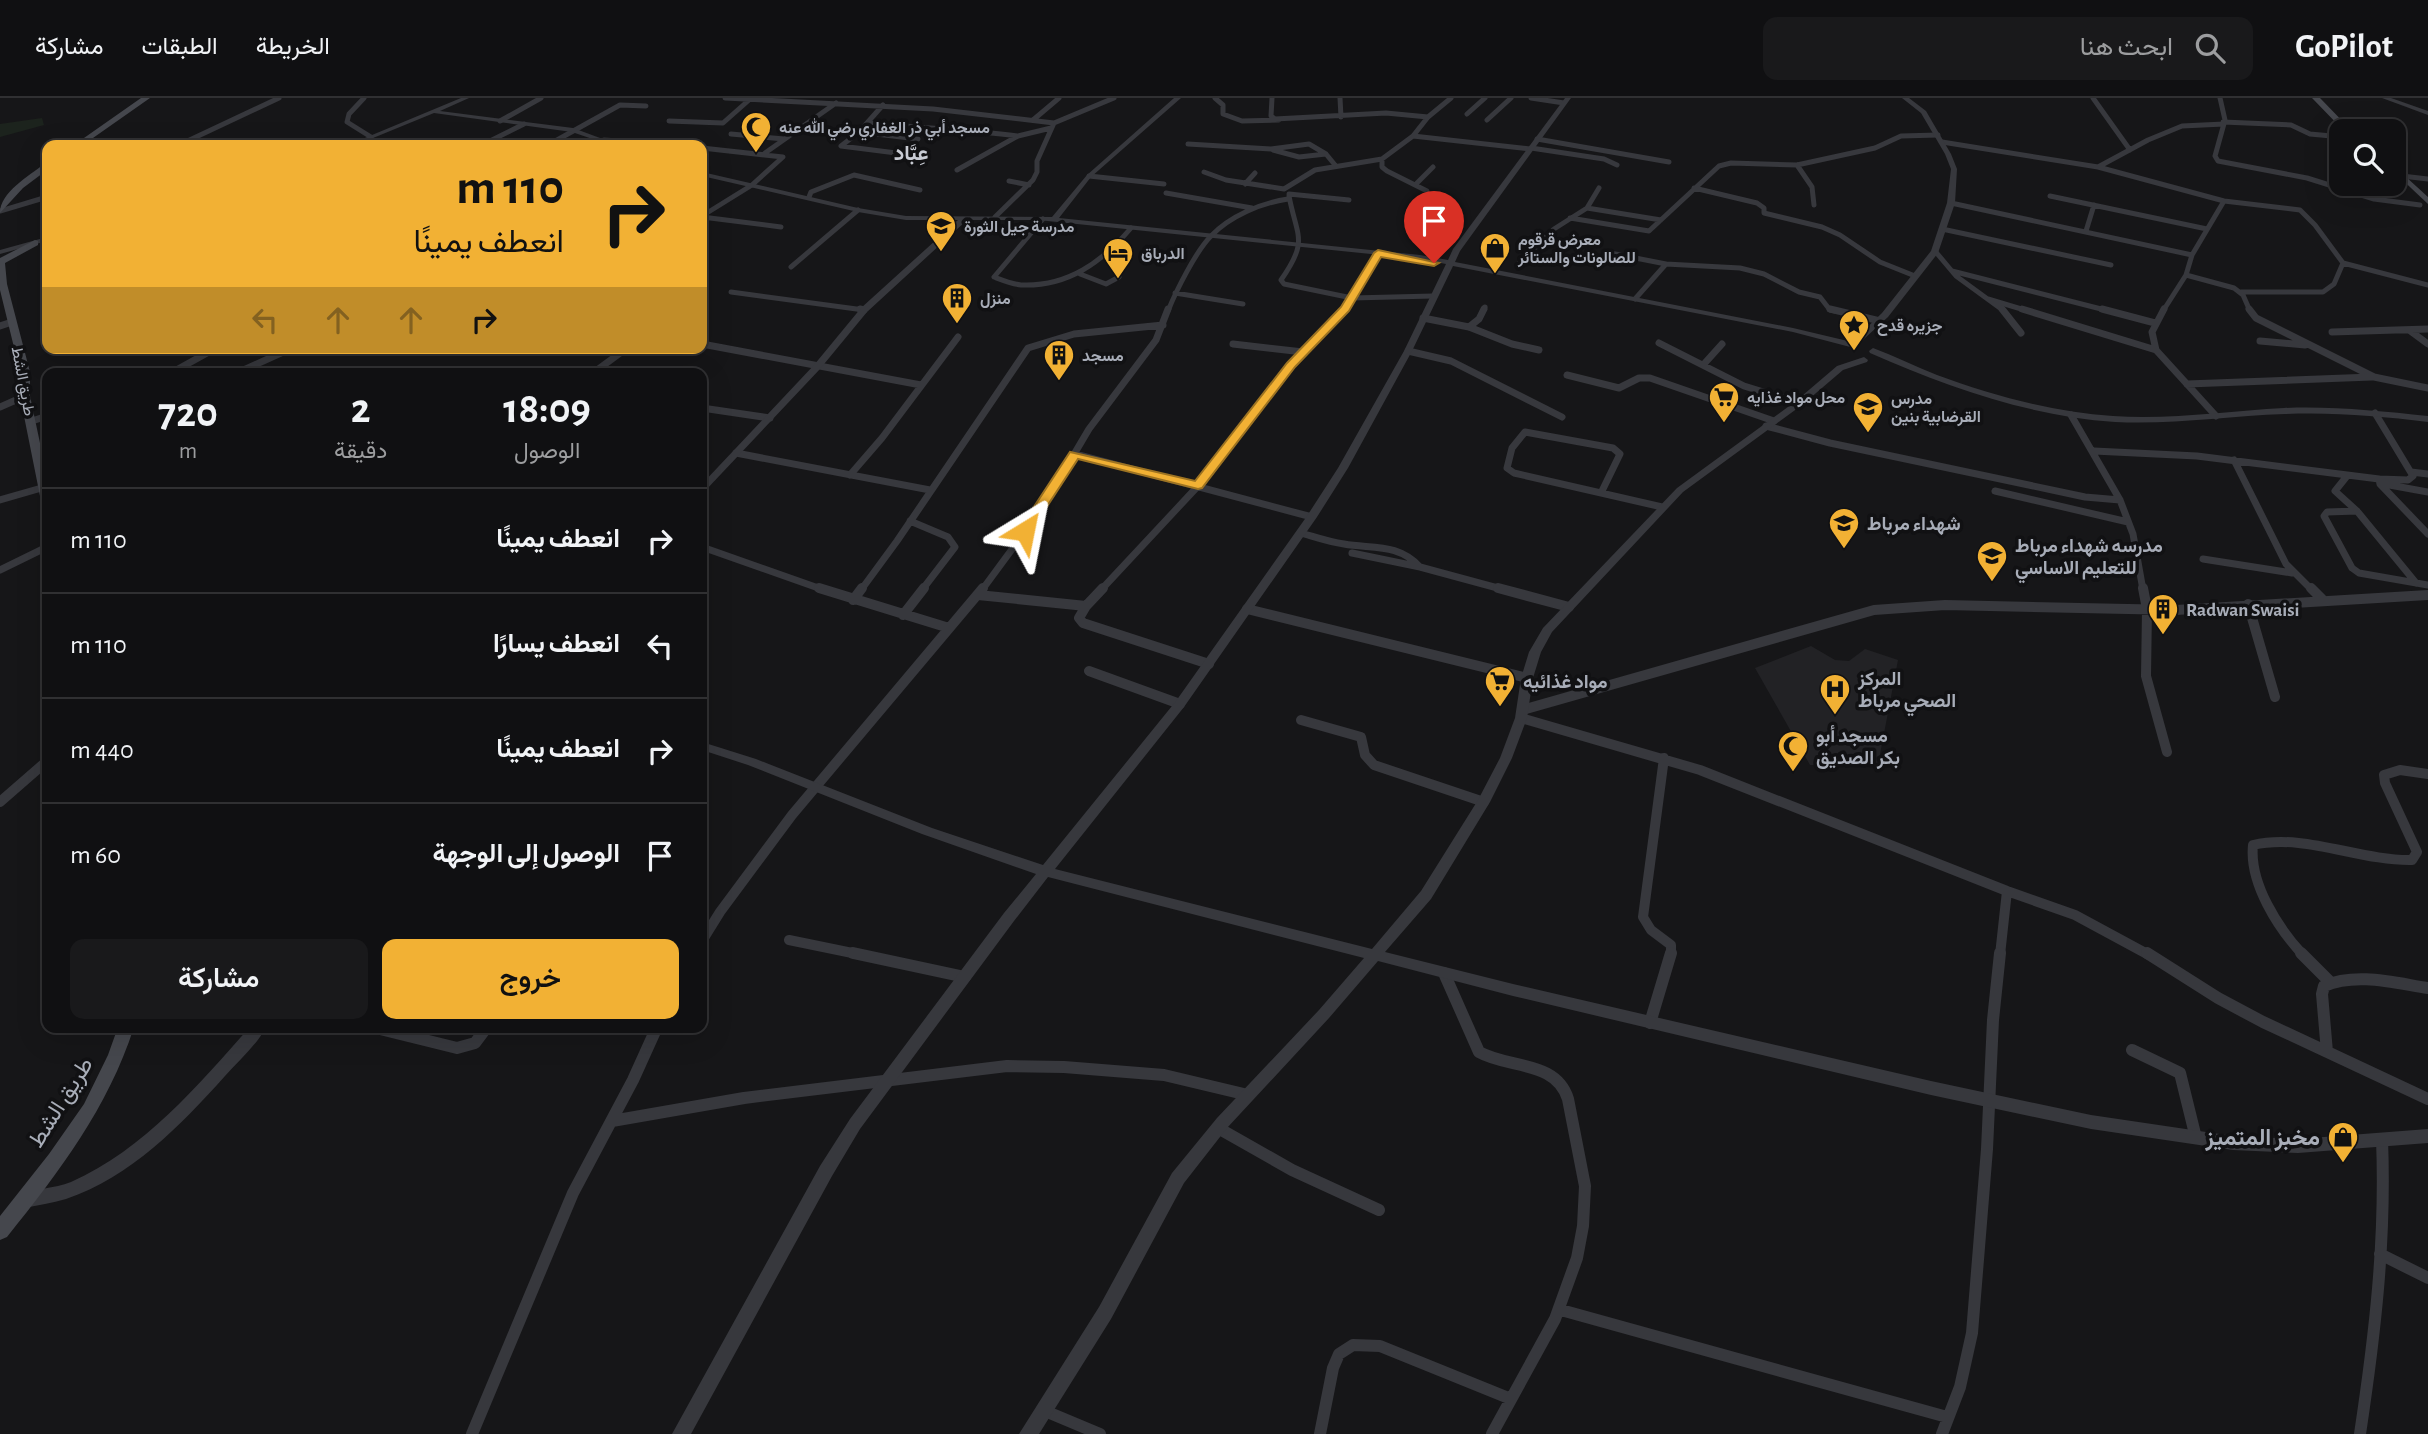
<!DOCTYPE html>
<html lang="ar">
<head>
<meta charset="utf-8">
<style>
  body { margin:0; font-family:"Alegreya Sans",Vazirmatn,sans-serif; background:#19191b; color:#f1f3f6; direction:rtl; height:100vh; display:flex; flex-direction:column; font-size:26px; white-space:nowrap }
  * { box-sizing:border-box; margin:0 }
  p { font-size:23px; color:#9c9d9f }
  .icon { flex:none; width:38px; height:38px; fill:none; stroke:currentColor; stroke-width:2; stroke-linecap:round; stroke-linejoin:round }
  .map { position:relative; flex:1; overflow:hidden; direction:ltr }
  .details { position:absolute; left:42px; top:270px; width:665px; height:665px; display:flex; flex-direction:column; background:#101012; border-radius:14px; box-shadow:0 7px 28px #0002,0 0 0 2px #303032; direction:rtl }
  .details>* { flex:none }
  .banner { position:absolute; left:42px; top:42px; width:665px; height:214px; border-radius:14px; box-shadow:0 7px 28px #0002,0 0 0 2px #303032; direction:rtl; background:#f2b134; color:#111; overflow:hidden }
  .controls { position:absolute; left:2329px; top:21px; display:grid; gap:14px }
  .controls a { display:grid; place-items:center; width:77px; height:77px; border-radius:14px; background:#101012; box-shadow:0 7px 28px #0002,0 0 0 2px #303032; font-size:35px }
  .pin { position:absolute; display:grid; place-items:center; width:60px; height:60px; color:#fff; margin:-72px -30px; border-radius:50% 50% 50% 0; rotate:-45deg; box-shadow:0 0 7px #0007 }
  .pin .icon { rotate:45deg }
  .me { position:absolute; width:77px; margin:-38px; rotate:35deg; stroke-linejoin:round; filter:drop-shadow(0 0 5px #0008) }
  .turn { display:flex; align-items:center; gap:24px; height:147px; padding:0 28px; font-size:32px }
  .turn .icon { width:91px; height:91px; stroke-width:2.5 }
  .turn b { display:block; font-size:49px; line-height:60px }
  .lanes { display:flex; align-items:center; height:66px; padding:0 28px; background:#0003; justify-content:center; gap:35px; direction:ltr }
  .lanes .off { opacity:.35 }
  .eta { display:flex; justify-content:space-evenly; align-items:center; height:119px; text-align:center }
  .eta b { font-size:42px; font-weight:600; line-height:49px }
  .button { display:flex; gap:14px; margin-top:auto; padding:14px 28px }
  .button a { flex:1; height:80px; border-radius:14px; background:#f2b134; color:#111; font-size:28px; font-weight:600; line-height:80px; text-align:center }
  .button a+a { background:#19191b; color:#f1f3f6 }
  ul { padding:0; list-style:none }
  li { display:flex; align-items:center; gap:21px; height:105px; padding:0 28px; border-top:2px solid #303032 }
  li div { flex:1 }
  li b { display:block; font-size:26px }
  li em { font-style:normal }
  header { display:flex; align-items:center; gap:42px; box-sizing:border-box; height:98px; padding:0 35px; background:#101012; border-bottom:2px solid #303032 }
  header strong { font-size:33px }
  nav { display:flex; gap:38px; margin-inline-start:auto; font-size:24px }
  .search { width:490px; height:63px; background:#19191b; display:flex; align-items:center; gap:18px; box-sizing:border-box; padding:0 24px; border-radius:14px; color:#9c9d9f; font-size:26px }
  .map>svg:first-child { display:block }
</style>
</head>
<body>
<header>
<strong>GoPilot</strong>
<div class="search"><svg class="icon" aria-label="search" viewBox="0 0 24 24"><circle cx="10" cy="10" r="6"/><path d="M15 15l6 6"/></svg>ابحث هنا</div>
<nav><a>الخريطة</a><a>الطبقات</a><a>مشاركة</a></nav>
</header>
<div class="map">
<svg width="2428" height="1336" viewBox="0 0 2428 1336">
  <rect width="100%" height="100%" fill="#161618"/>
  <!-- built -->
  <path fill="#222225" d="M1811 548 1835 562 1849 563 1865 551 1898 562 1878 667H1810L1755 570Z"/>
  <!-- green -->
  <path fill="#1c231d" d="M42 20 44 27 0 39V26Z"/>
  <g fill="none" stroke-linecap="round" stroke-linejoin="round">
    <!-- minor-far3 -->
    <path stroke="#37383d" stroke-width="5" d="M364 0 349 16 347 24 371 39
      M725 0 933 11 1054 25 1114 0
      M1215 0 1223 7V16L1242 23 1279 22
      M1272 0 1271 18 1275 21 1386 15 1428 19
      M1340 0 1341 19
      M1531 0 1564 5
      M2093 0 2130 52
      M2220 0 2225 22 2215 58 2218 63 2307 80 2374 101 2420 107
      M883 7 859 34 918 41
      M1467 16 1485 0
      M1033 22 1059 0
      M1487 22 1511 0
      M500 23 541 0
      M669 23 723 25 749 2
      M2223 24 2291 27 2310 36 2342 39
      M867 25C918 30 968 31 1018 38
      M859 34 841 48 912 57
      M731 36 784 41
      M1413 38 1530 51
      M1537 41 1669 64
      M604 42 676 47
      M1942 44 2098 69 2224 103 2300 112 2315 127 2343 165 2428 187
      M1188 46 1271 51 1309 46 1326 56 1335 67
      M179 47 279 0
      M482 47 524 26
      M548 47 620 7 646 8
      M702 50 783 59 752 87 702 118
      M1531 50 1604 61 1617 67
      M1273 52 1299 59 1326 56
      M765 55 836 5
      M1382 61V69L1387 73 1427 93 1430 118 1418 133
      M1797 67 1812 89 1814 107
      M2098 69 2148 42 2182 28 2224 26
      M957 72 1018 38 1051 30
      M1204 74 1226 82 1284 91 1315 72 1382 61 1413 38 1428 19 1451 0
      M1089 78 1164 86
      M2402 78 2428 81
      M1009 83 1029 87
      M1417 85 1433 69
      M1245 86 1255 75
      M1694 90 1757 105 1764 110V115L1822 129 1840 137 1880 164 1915 178
      M1166 95 1252 110
      M1289 96 1349 102
      M1289 98C1297 140 1309 142 1281 182L1284 186 1352 200 1433 198
      M2050 98 2207 131
      M809 99 811 94 854 77 920 92
      M1951 105 2192 157
      M1587 110 1599 90
      M0 113 47 99
      M702 119 781 129
      M995 119 1033 82 1037 74V63L1054 25
      M1570 120 1649 133 1719 68 1731 65 1797 67 1875 50 1901 38 1938 37
      M1043 121 994 179C1002 182 1012 186 1021 187 1068 189 1102 164 1131 130
      M1942 131 2111 167
      M2086 133 2094 107
      M1935 153 1956 178 2004 213
      M1605 154 1666 166
      M1520 164 1554 131 1587 110 1661 122
      M791 169 858 112
      M1952 173 2109 213
      M1080 176 1106 186 1119 179
      M2186 177 2234 190 2243 197 2250 213
      M731 194 864 212
      M2241 194H2323L2334 186 2343 165
      M1175 195 1243 206
      M1635 201 1666 166 1740 170 1764 176 1799 194 1820 199 1830 212 1835 213
      M1988 201 2028 213
      M1168 213C1176 193 1196 153 1211 138 1230 118 1261 105 1288 101
      M1343 213 1379 155
      M1483 213 1485 209
      M2163 213 2186 177 2192 157 2224 103"/>
    <!-- minor-far2 -->
    <path stroke="#37383d" stroke-width="7" d="M860 211 864 212
      M1830 211 1880 223
      M2002 211 2021 235
      M2022 211 2156 252
      M2102 211 2155 225
      M2164 211 2152 234 2156 252 2216 318
      M2249 211 2256 220 2374 279 2428 290
      M1423 220 1469 229 1512 246 1539 252
      M0 228 12 224
      M1469 229 1479 221 1484 211
      M2409 232 2428 246
      M2332 234 2428 231
      M2260 243 2305 247
      M1659 245 1744 288 1799 305
      M702 246 921 287
      M1233 246 1303 254
      M1408 253 1451 263 1562 319
      M1704 266 1722 246
      M171 275 216 250
      M237 275 292 250
      M593 275 627 250
      M1567 277 1619 290 1639 280H1650L1774 323
      M2187 286 2372 279
      M0 309 25 298
      M702 310 770 320
      M2375 315 2413 378 2408 382 2379 381 2380 386 2428 436
      M2071 317 2120 402 2133 436 2143 492
      M32 323 47 318
      M1766 328 1830 345 2085 399 2120 402
      M2094 353 2197 358 2379 381
      M37 354 47 350
      M736 355 930 392
      M1075 356 1312 419
      M2234 362 2286 466 2312 492
      M2411 374 2428 376
      M850 377 882 340 958 239
      M2347 378 2335 393 2357 413 2416 485
      M2384 386 2428 394
      M1602 393 1620 356 1613 350 1525 334 1512 350 1507 370 1514 375 1662 409
      M1995 393 2128 424
      M0 402 45 389
      M2357 413 2327 414 2324 418 2352 470 2359 475 2428 487
      M910 423 948 439 955 449 922 492
      M1301 435C1315 439 1329 444 1344 446 1373 451 1398 445 1420 469L1505 492
      M702 449 824 492
      M1352 455 1420 469
      M2203 461 2292 475
      M0 472 47 449
      M861 492 897 443 1028 250 1074 236 1163 227
      M982 492 1041 412 1089 331 1156 242 1168 211
      M1101 492 1198 388 1291 267 1345 211"/>
    <!-- minor-far1 -->
    <path stroke="#37383d" stroke-width="10" d="M819 490 949 530
      M1498 490 1569 509
      M2143 490 2147 511 2146 578 2167 654
      M2311 490 2322 501
      M978 497 1086 508 1103 490
      M853 502 862 490
      M2248 506 2275 599
      M1086 508 1079 520 1083 525 1209 566
      M1247 511 1527 580
      M903 517 924 490
      M1089 573 1180 606
      M1522 612 1874 512 1945 507 2176 512 2428 497
      M1521 620 1700 672 2007 793 2075 817 2149 857
      M1301 622 1361 639 1365 657 1374 667 1484 704
      M1664 660 1643 819 1651 832 1671 847V857
      M0 704 47 663
      M789 842 862 857
      M702 843 720 814 792 717 983 490
      M2000 857 2007 793
      M2303 857C2278 830 2249 785 2253 747 2305 735 2359 763 2412 762L2417 754 2385 685 2384 677 2400 672 2428 676"/>
    <!-- minor -->
    <path stroke="#37383d" stroke-width="12" d="M853 855 965 879
      M2147 855 2218 900 2263 924 2428 1001
      M2301 855 2330 884
      M1444 875 1479 954C1509 971 1556 962 1568 1001L1585 1088 1583 1128 1577 1160 1555 1221 1492 1336
      M1650 925 1671 855
      M372 929 457 950 475 945 487 929
      M2132 952 2180 975 2196 1040
      M2327 954 2322 896 2324 888C2356 874 2395 885 2428 890
      M612 1023 744 1000 1007 968 1064 969 1164 977 1248 997
      M1218 1030 1292 1072 1379 1112
      M2380 1156 2428 1180
      M1561 1212 1947 1319
      M1045 1313 1100 1336
      M472 1336 573 1095 633 982 657 929
      M1320 1336 1333 1270 1339 1256 1353 1247 1380 1248 1511 1301
      M1942 1336 1960 1289 1972 1235 1987 1051 1993 922 2000 855
      M2360 1336C2375 1236 2386 1143 2382 1041"/>
    <!-- tertiary -->
    <path fill="#37383d" fill-rule="evenodd" d="M461 0H469L440 13 573 30 619 47H610L572 34 434 15 356 47H348Z
      M1174 0H1181L1091 79 1059 120 1420 157 1448 162 1453 151 1565 0H1571L1460 153 1455 164 1793 230 1852 244 1882 215 1931 153 1947 105 1951 71 1945 56 1921 15 1902 0H1909L1926 13 1951 56 1957 71 1955 105 1938 155 1888 219 1854 250 1793 234 1453 168 1412 253 1348 370 1317 419 1184 609 1055 771 1372 851 1421 793 1478 702 1500 660 1515 620 1521 580 1529 554 1543 530 1677 390 1796 303 1837 268 1864 259 1868 262 1867 264 1843 272 1802 307 1683 394 1552 534 1541 554 1533 580 1527 620 1512 660 1490 704 1431 801 1385 854 1513 886 1931 983 2091 1017 2233 1038 2298 1041 2428 1031V1045L2298 1055 2233 1052 2091 1031 1931 997 1513 898 1378 863 1329 920 1227 1030 1184 1085 1111 1221 1039 1336H1019L1099 1209 1172 1075 1217 1020 1319 912 1364 860 1048 779 1014 823 860 1031 832 1078 691 1336H672L820 1068 850 1021 1004 815 1036 776 922 736 748 667 702 652V644L756 661 932 730 1043 767 1176 603 1307 418 1338 370 1404 253 1446 166 1420 161 1038 122H967L867 214 820 271 705 393 702 394V386L814 267 861 210 958 122H906L858 114 702 78V74L858 110 906 118 1052 119 1087 77Z
      M2382 0H2391L2428 13V17Z
      M47 139V143L0 156V152Z
      M1873 250C1895 258 1916 269 1937 277 1994 298 2053 314 2113 318 2170 322 2227 313 2284 310 2332 308 2380 313 2428 318V324C2380 318 2333 314 2285 316 2228 318 2171 327 2115 324 2029 318 1947 289 1870 255L1869 253Z
      M250 929H266C257 947 238 963 225 978 180 1028 131 1079 66 1101 52 1105 38 1107 24 1110L18 1107 16 1102 18 1097C35 1090 54 1091 71 1084 145 1051 197 988 250 929Z"/>
    <!-- secondary -->
    <path fill="#45474d" fill-rule="evenodd" d="M141 0H150L83 47H74Z
      M2312 0H2320L2352 33H2344Z
      M44 66H47V72L23 90 0 115C0 94 29 78 44 66Z
      M2394 68 2428 99V106L2394 74Z
      M35 142 38 143V147L5 165 7 186 30 274V298L47 378V406L41 403 20 298V274L0 192V160Z
      M118 929H134C108 1010 59 1074 7 1139L0 1142V1118L49 1056 84 1006 108 957Z"/>
  </g>
  <!-- route -->
  <path fill="#f2b134" stroke="#9d7322" stroke-width="2" d="M1378 152 1439 165 1434 168 1381 159 1349 213 1295 269 1202 390 1198 391 1078 361 1029 436H1020L1018 433 1070 354 1195 383 1287 265 1341 209 1374 155Z"/>
  <!-- icons -->
  <defs>
    <g id="mosque-pin" transform="scale(1.575)"><path d="M0 17L-7.5 6A9.5 9.5 0 1 1 7.5 6Z" fill="#f2b134" stroke="#111113"/><path d="M3.5-4.9A6 6 0 1 0 3.5 4.9A5 5 0 1 1 3.5-4.9Z" fill="#111"/></g>
    <g id="school-pin" transform="scale(1.575)"><path d="M0 17L-7.5 6A9.5 9.5 0 1 1 7.5 6Z" fill="#f2b134" stroke="#111113"/><path d="M0-5L7-2L0 1L-7-2ZM-4 1L0 2.5L4 1V4Q0 6-4 4Z" fill="#111"/></g>
    <g id="shop-pin" transform="scale(1.575)"><path d="M0 17L-7.5 6A9.5 9.5 0 1 1 7.5 6Z" fill="#f2b134" stroke="#111113"/><path d="M-5-2.5h2.3a2.7 3.5 0 0 1 5.4 0H5L5.5 6h-11ZM-1.5-2.5h3a1.5 2.3 0 0 0-3 0Z" fill="#111"/></g>
    <g id="hotel-pin" transform="scale(1.575)"><path d="M0 17L-7.5 6A9.5 9.5 0 1 1 7.5 6Z" fill="#f2b134" stroke="#111113"/><path d="M-6-4.5h1.5V1H6V5H4.5V3h-9V5H-6ZM-4 0a1.8 1.8 0 1 1 3.6 0ZM.5 0V-2.5h3Q6-2.5 6 0Z" fill="#111"/></g>
    <g id="building-pin" transform="scale(1.575)"><path d="M0 17L-7.5 6A9.5 9.5 0 1 1 7.5 6Z" fill="#f2b134" stroke="#111113"/><path d="M-4-6H4V6H1V3H-1V6H-4ZM-2.5-4.3h1.7v1.8h-1.7ZM.8-4.3h1.7v1.8H.8ZM-2.5-1h1.7V.8h-1.7ZM.8-1h1.7V.8H.8Z" fill="#111"/></g>
    <g id="sight-pin" transform="scale(1.575)"><path d="M0 17L-7.5 6A9.5 9.5 0 1 1 7.5 6Z" fill="#f2b134" stroke="#111113"/><path d="M0-6L1.8-2.2L6-1.7L2.9 1.2L3.7 5.4L0 3.3L-3.7 5.4L-2.9 1.2L-6-1.7L-1.8-2.2Z" fill="#111"/></g>
    <g id="supermarket-pin" transform="scale(1.575)"><path d="M0 17L-7.5 6A9.5 9.5 0 1 1 7.5 6Z" fill="#f2b134" stroke="#111113"/><path d="M-6-5.5h2.5l.6 2H6L4.5 2H-2.5L-4.4-4H-6ZM-1.5 3.2a1.3 1.3 0 1 0 .1 0ZM3 3.2a1.3 1.3 0 1 0 .1 0Z" fill="#111"/></g>
    <g id="hospital-pin" transform="scale(1.575)"><path d="M0 17L-7.5 6A9.5 9.5 0 1 1 7.5 6Z" fill="#f2b134" stroke="#111113"/><path d="M-5-5h3v3.5h4V-5h3V5h-3V1.5h-4V5h-3Z" fill="#111"/></g>
  </defs>
  <g fill-rule="evenodd">
    <use href="#mosque-pin" x="756" y="29"/>
    <use href="#school-pin" x="941" y="128"/>
    <use href="#shop-pin" x="1495" y="150"/>
    <use href="#hotel-pin" x="1118" y="155"/>
    <use href="#building-pin" x="957" y="200"/>
    <use href="#sight-pin" x="1854" y="227"/>
    <use href="#building-pin" x="1059" y="257"/>
    <use href="#supermarket-pin" x="1724" y="299"/>
    <use href="#school-pin" x="1868" y="309"/>
    <use href="#school-pin" x="1844" y="425"/>
    <use href="#school-pin" x="1992" y="458"/>
    <use href="#building-pin" x="2163" y="511"/>
    <use href="#supermarket-pin" x="1500" y="583"/>
    <use href="#hospital-pin" x="1835" y="591"/>
    <use href="#mosque-pin" x="1793" y="648"/>
    <use href="#shop-pin" x="2343" y="1039"/>
  </g>
  <g text-anchor="middle" stroke-width="7" stroke-linejoin="round" paint-order="stroke">
    <!-- far-poi labels -->
    <g font-size="16" font-weight="bold" fill="#a8adb8" stroke="#111113" text-anchor="start">
      <text x="779" y="35">مسجد أبي ذر الغفاري رضي الله عنه</text>
      <text x="964" y="134">مدرسة جيل الثورة</text>
      <text x="1518" y="147">معرض قرقوم<tspan x="1518" dy="18">للصالونات والستائر</tspan></text>
      <text x="1141" y="161">الدرباق</text>
      <text x="980" y="206">منزل</text>
      <text x="1877" y="233">جزيره قدح</text>
      <text x="1082" y="263">مسجد</text>
      <text x="1747" y="305">محل مواد غذايه</text>
      <text x="1891" y="306">مدرس<tspan x="1891" dy="18">القرضابية بنين</tspan></text>
    </g>
    <!-- far-street labels -->
    <g font-size="16" fill="#a8adb8" stroke="#111113">
      <text transform="translate(24 283) rotate(79)" y="6">طريق الشط</text>
    </g>
    <!-- poi labels -->
    <g font-size="19" font-weight="bold" fill="#a8adb8" stroke="#111113" text-anchor="start">
      <text x="1867" y="432">شهداء مرباط</text>
      <text x="2015" y="454">مدرسه شهداء مرباط<tspan x="2015" dy="22">للتعليم الاساسي</tspan></text>
      <text x="2186" y="518">Radwan Swaisi</text>
      <text x="1858" y="587">المركز<tspan x="1858" dy="22">الصحي مرباط</tspan></text>
      <text x="1523" y="590">مواد غذائيه</text>
      <text x="1816" y="644">مسجد أبو<tspan x="1816" dy="22">بكر الصديق</tspan></text>
    </g>
    <!-- far-district labels -->
    <g font-size="21" font-weight="bold" fill="#c9ccd4" stroke="#111113">
      <text x="911" y="62">عِبَّاد</text>
    </g>
    <!-- near-street labels -->
    <g font-size="23" fill="#a8adb8" stroke="#111113">
      <text transform="translate(60 1004) rotate(-58)" y="8">طريق الشط</text>
    </g>
    <!-- near-poi labels -->
    <g font-size="23" font-weight="bold" fill="#a8adb8" stroke="#111113" text-anchor="end">
      <text x="2320" y="1047">مخبز المتميز</text>
    </g>
  </g>
</svg>
<div class="controls">
<a><svg class="icon" aria-label="search" viewBox="0 0 24 24"><circle cx="10" cy="10" r="6"/><path d="M15 15l6 6"/></svg></a>
</div>
<div class="pin" style="left:1434px;top:165px;background:#d93025"><svg class="icon" aria-label="arrive" viewBox="0 0 24 24"><path d="M6 21V4h12l-3 4 3 4H6"/></svg></div>
<svg class="me" style="left:1025px;top:433px" viewBox="-20 -20 40 40"><path d="M0-17L14 15 0 8-14 15z" fill="#f2b134" stroke="#fff" stroke-width="4"/></svg>
<div class="banner">
<div class="turn"><svg class="icon" aria-label="right" viewBox="0 0 24 24"><path d="M7 20v-9h11M14 6l5 5-5 5"/></svg><div><b>110 m</b>انعطف يمينًا</div></div>
<div class="lanes"><svg class="icon off" aria-label="left" viewBox="0 0 24 24"><path d="M17 20v-9H6M10 6l-5 5 5 5"/></svg><svg class="icon off" aria-label="ahead" viewBox="0 0 24 24"><path d="M12 20V5M6 11l6-6 6 6"/></svg><svg class="icon off" aria-label="ahead" viewBox="0 0 24 24"><path d="M12 20V5M6 11l6-6 6 6"/></svg><svg class="icon" aria-label="right" viewBox="0 0 24 24"><path d="M7 20v-9h11M14 6l5 5-5 5"/></svg></div>
</div>
<section class="details">
<div class="eta">
<div><b>18:09</b><p>الوصول</p></div>
<div><b>2</b><p>دقيقة</p></div>
<div><b>720</b><p>m</p></div>
</div>
<ul>
<li><svg class="icon" aria-label="right" viewBox="0 0 24 24"><path d="M7 20v-9h11M14 6l5 5-5 5"/></svg><div><b>انعطف يمينًا</b></div><em>110 m</em></li>
<li><svg class="icon" aria-label="left" viewBox="0 0 24 24"><path d="M17 20v-9H6M10 6l-5 5 5 5"/></svg><div><b>انعطف يسارًا</b></div><em>110 m</em></li>
<li><svg class="icon" aria-label="right" viewBox="0 0 24 24"><path d="M7 20v-9h11M14 6l5 5-5 5"/></svg><div><b>انعطف يمينًا</b></div><em>440 m</em></li>
<li><svg class="icon" aria-label="arrive" viewBox="0 0 24 24"><path d="M6 21V4h12l-3 4 3 4H6"/></svg><div><b>الوصول إلى الوجهة</b></div><em>60 m</em></li>
</ul>
<div class="button"><a>خروج</a><a>مشاركة</a></div>
</section>
</div>
</body>
</html>
